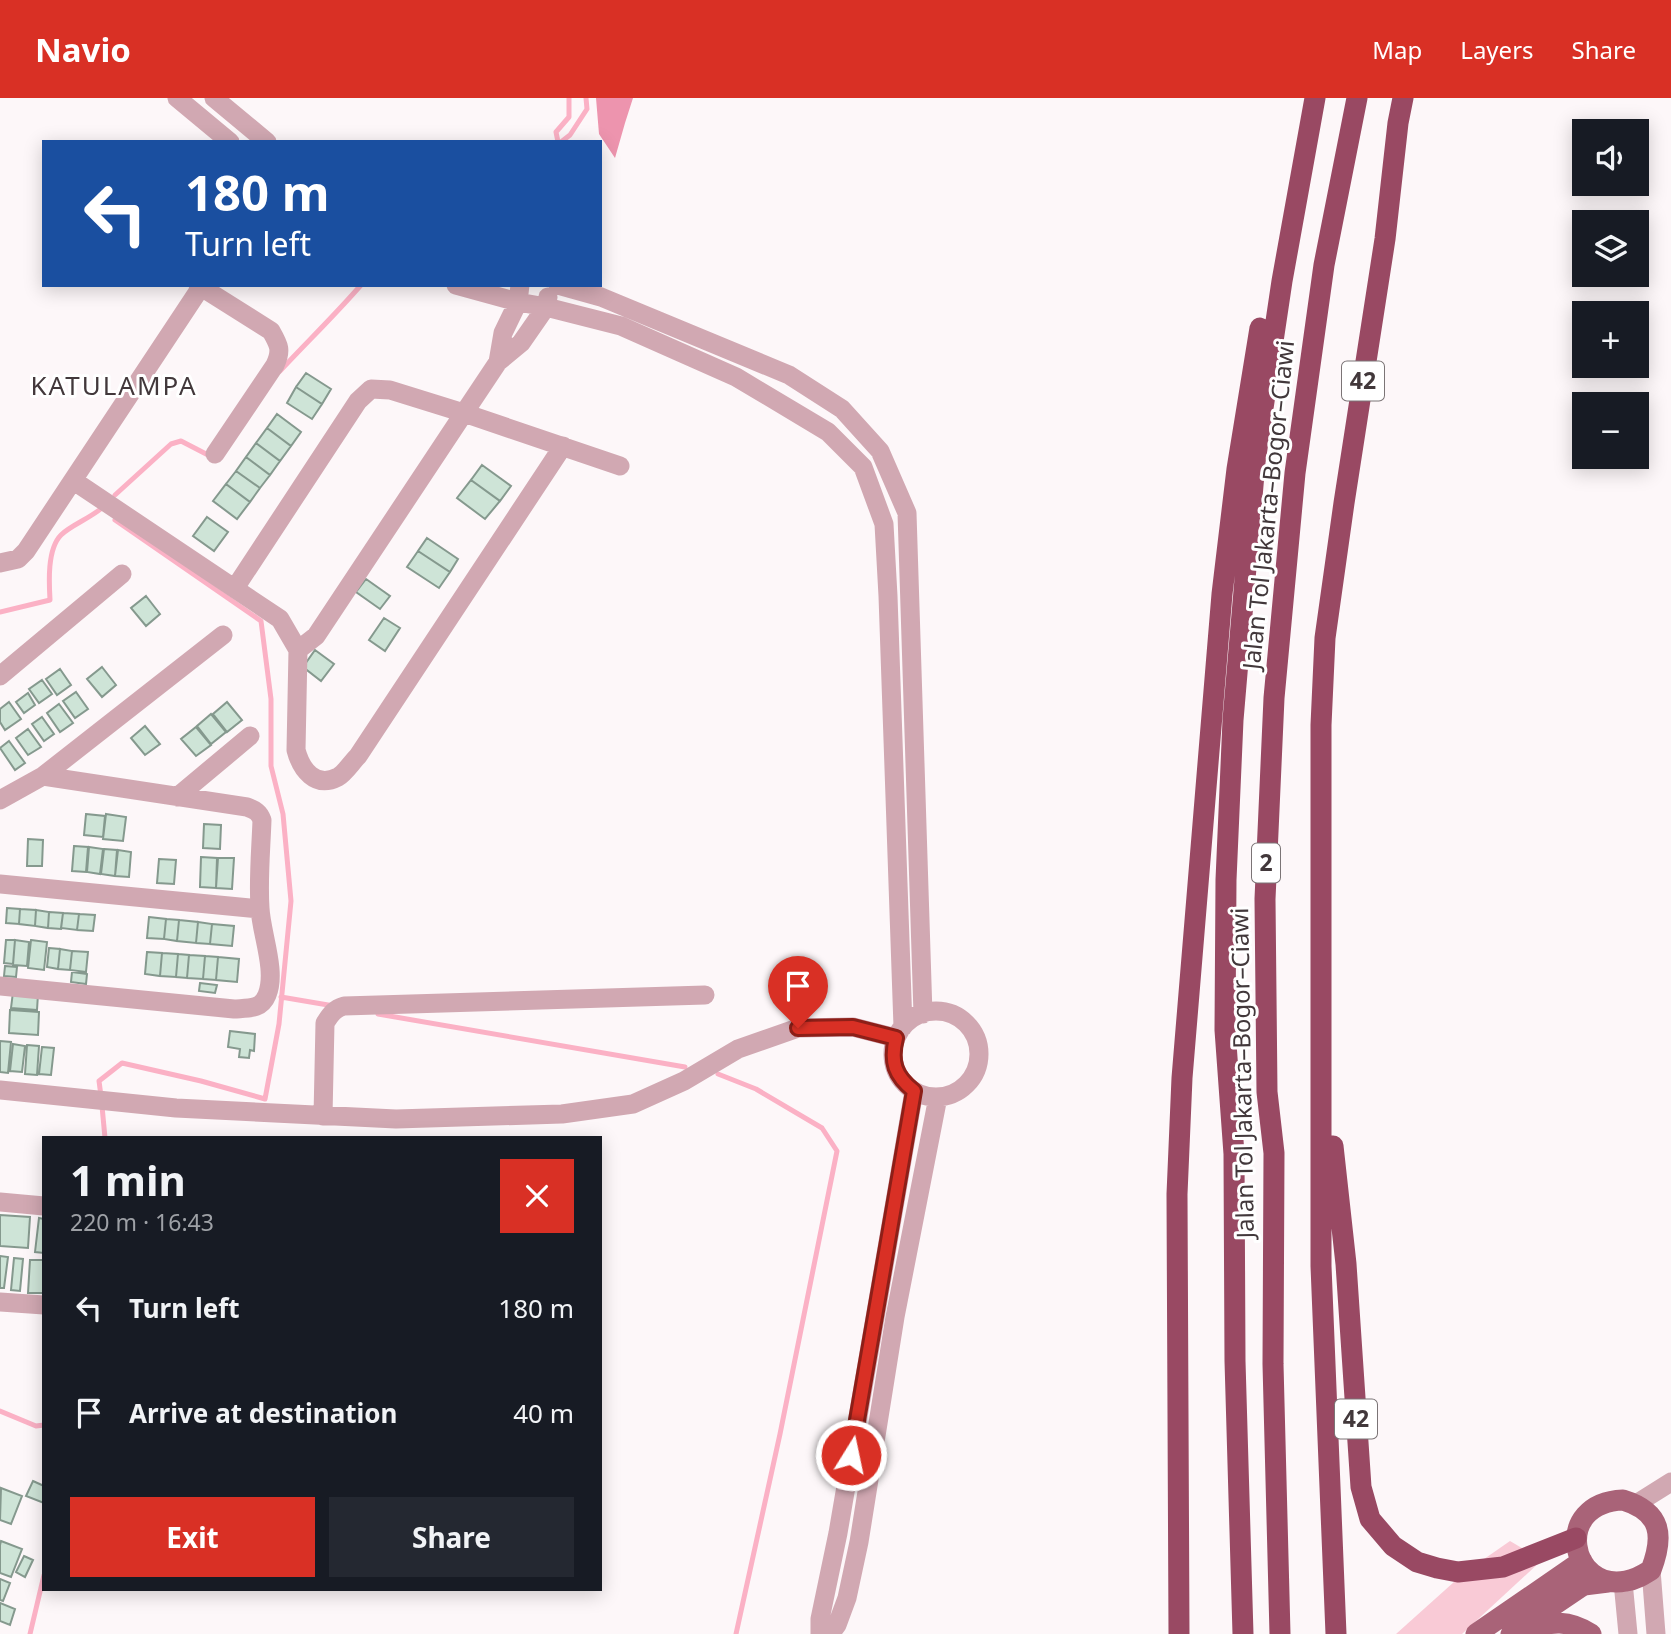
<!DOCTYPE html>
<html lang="en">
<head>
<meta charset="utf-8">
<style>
  body { margin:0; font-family:"Noto Sans",sans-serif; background:#242831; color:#f1f3f6; height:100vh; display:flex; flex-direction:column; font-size:26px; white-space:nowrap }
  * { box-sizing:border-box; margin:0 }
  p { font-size:23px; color:#9ea1a6 }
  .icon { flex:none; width:38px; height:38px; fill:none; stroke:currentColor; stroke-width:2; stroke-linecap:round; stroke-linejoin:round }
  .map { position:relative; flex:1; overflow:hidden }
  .details { position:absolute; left:42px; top:1038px; width:560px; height:455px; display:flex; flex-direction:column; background:#171b24; border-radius:0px; box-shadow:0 4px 18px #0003 }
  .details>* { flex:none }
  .hud { position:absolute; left:42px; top:42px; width:560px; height:147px; border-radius:0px; box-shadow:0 4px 18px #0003; background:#1a4fa0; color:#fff; overflow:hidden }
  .buttons { position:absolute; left:1572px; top:21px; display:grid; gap:14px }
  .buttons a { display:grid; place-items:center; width:77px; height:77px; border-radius:0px; background:#171b24; box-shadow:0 4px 18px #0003; font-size:35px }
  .pin { position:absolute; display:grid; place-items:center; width:60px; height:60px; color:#fff; margin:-72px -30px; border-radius:50% 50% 50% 0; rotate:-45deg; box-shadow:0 0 7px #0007 }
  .pin .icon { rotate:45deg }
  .me { position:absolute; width:77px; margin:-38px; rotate:10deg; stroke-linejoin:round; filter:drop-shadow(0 0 5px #0008) }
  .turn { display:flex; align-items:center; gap:24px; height:147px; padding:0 28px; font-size:32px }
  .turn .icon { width:91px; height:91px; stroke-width:2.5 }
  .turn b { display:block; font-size:49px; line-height:60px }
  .round { display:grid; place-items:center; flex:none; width:74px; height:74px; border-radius:0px; background:#242831 }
  .head { display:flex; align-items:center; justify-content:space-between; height:119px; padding:0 28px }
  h1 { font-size:42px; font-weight:700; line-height:52px }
  .primary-button { display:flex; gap:14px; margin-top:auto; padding:14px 28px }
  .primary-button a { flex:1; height:80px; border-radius:0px; background:#d93025; color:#fff; font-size:28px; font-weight:700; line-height:80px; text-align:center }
  .primary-button a+a { background:#242831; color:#f1f3f6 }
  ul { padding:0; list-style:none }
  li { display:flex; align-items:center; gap:21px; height:105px; padding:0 28px }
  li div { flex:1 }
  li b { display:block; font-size:26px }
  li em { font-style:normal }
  header { display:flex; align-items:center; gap:42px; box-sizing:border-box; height:98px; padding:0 35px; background:#d93025; color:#fff }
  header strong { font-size:33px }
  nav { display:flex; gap:38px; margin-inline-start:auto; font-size:24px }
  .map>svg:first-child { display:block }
</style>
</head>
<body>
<header>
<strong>Navio</strong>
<nav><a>Map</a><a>Layers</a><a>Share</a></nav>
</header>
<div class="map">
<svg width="1671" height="1536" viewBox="0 0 1671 1536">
  <rect width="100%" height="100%" fill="#fdf7f9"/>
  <!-- green -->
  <path fill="#f9cad6" d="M1510 1443 1542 1462 1462 1536H1396L1464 1475Z"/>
  <!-- forest -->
  <path fill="#ed94ae" d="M596 0H633L625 25 615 60 599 36Z"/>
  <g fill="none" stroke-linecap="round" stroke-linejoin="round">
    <!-- stream -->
    <path stroke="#fbb1c5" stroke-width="5" d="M558 44 556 34 569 19V0
      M561 44 570 37 587 11 586 0
      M280 273C307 244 335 217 361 187
      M115 397 171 346 181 343 210 358
      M0 514 50 502C49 485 47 451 61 437 71 427 91 420 103 409
      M281 899 334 908
      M378 916 685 969
      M718 976 756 991 822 1030 837 1053 780 1336 736 1536
      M101 998 99 983 122 965 201 983 265 1001 279 926 291 803 283 716 271 668V601L261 523 115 422
      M102 1008 105 1040
      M0 1313 36 1328 44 1327
      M30 1536 44 1477"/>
  </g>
  <!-- building -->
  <path fill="#cee4d7" stroke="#85998e" stroke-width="2" d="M306 275 331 291 322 306 296 289Z
    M296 289 322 306 312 321 287 305Z
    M277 316 301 334 291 348 267 330Z
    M267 330 291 348 280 363 256 345Z
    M256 345 280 363 270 377 246 359Z
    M246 359 270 377 260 390 236 373Z
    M482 367 511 388 500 403 471 382Z
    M236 373 260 390 250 404 226 386Z
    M471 382 500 403 485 421 457 400Z
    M226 386 250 404 237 421 213 403Z
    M207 419 228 434 214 453 193 438Z
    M427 440 458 461 450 474 418 453Z
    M418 453 450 474 439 490 407 469Z
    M366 481 390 498 380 511 356 494Z
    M146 498 160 516 146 528 131 510Z
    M384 520 400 530 385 553 369 542Z
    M315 552 334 566 321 583 303 569Z
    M102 569 116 587 102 599 87 581Z
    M60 571 71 587 57 597 46 581Z
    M42 582 52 596 39 605 29 591Z
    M76 594 88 611 75 620 63 603Z
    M28 595 35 607 24 615 16 604Z
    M9 604 21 621 5 632 0 624V611Z
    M227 604 242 622 227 634 213 616Z
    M59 606 73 625 60 634 47 615Z
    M211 616 226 634 211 646 197 628Z
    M42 619 54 636 44 643 32 626Z
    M145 628 160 646 145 657 131 640Z
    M196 629 211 647 196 658 181 641Z
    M28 631 41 649 28 657 16 640Z
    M9 643 25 665 15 672 0 650Z
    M86 716 105 718 103 739 84 737Z
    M106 716 126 719 123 743 103 741Z
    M204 726 221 727 220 751 203 750Z
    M28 741 43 742 42 768H27Z
    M74 748 88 749 86 774 72 773Z
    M89 749 103 751 100 776 87 774Z
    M104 751 117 752 115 778 101 776Z
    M118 752 131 754 129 779 115 778Z
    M201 759 217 760 216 790 200 789Z
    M218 760H234L232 791 216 790Z
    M159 761 176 762 174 786 157 785Z
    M7 810 20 811 19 826 6 825Z
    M20 811 36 812 35 828 19 826Z
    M36 812 49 814 48 830 35 828Z
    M49 814 63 815 61 831 48 830Z
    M63 815 79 816 77 832 61 830Z
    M79 816 95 817 93 833 77 832Z
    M149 819 166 821 164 841 147 840Z
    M166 821 179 822 177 843 164 841Z
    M179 822 198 824 196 845 177 843Z
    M198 824 212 826 210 846 196 845Z
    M212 826 234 828 232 848 210 846Z
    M6 842H15L13 866 4 865Z
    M15 842 29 844 27 868 13 867Z
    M31 842 47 844 44 872 28 870Z
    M49 850 60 851 58 871 47 869Z
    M60 851 72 853 70 872 58 871Z
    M72 853 88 854 86 874 70 872Z
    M147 854 162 855 160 878 145 876Z
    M162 855 178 856 176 879 160 878Z
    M178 856 189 857 187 880 176 879Z
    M189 857 205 858 203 881 187 880Z
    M205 858 218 859 216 882 203 881Z
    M218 859 239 861 237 884 216 882Z
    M5 868 17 869 16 879 4 878Z
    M72 874 87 876 86 886 71 884Z
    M200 885 217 887 215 895 199 893Z
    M13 894 38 896 37 912 11 910Z
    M10 912 39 914 38 937 9 935Z
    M230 933 255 936 254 953 250 952 249 960 239 959 240 951 228 949Z
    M0 943 11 944 8 975 0 974Z
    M13 946 25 948 22 974 10 973Z
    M27 947 39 948 37 977 25 976Z
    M42 949 54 950 51 977 39 976Z
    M0 1117 30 1119 28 1150 0 1148Z
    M39 1120 44 1121V1155L35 1154Z
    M0 1158 8 1159 4 1190H0Z
    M14 1160 23 1161 20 1193 11 1192Z
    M30 1162H44V1195H28Z
    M33 1383 44 1388V1405L26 1398Z
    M1 1390 22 1398 11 1426 0 1422Z
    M1 1443 22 1451 11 1479 0 1475V1447Z
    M24 1458 33 1462 25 1479 16 1474Z
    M0 1481 10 1485 3 1503 0 1502Z
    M0 1505 15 1511 10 1527 0 1523Z"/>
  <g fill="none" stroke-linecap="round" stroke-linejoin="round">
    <!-- minor -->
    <path stroke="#d1a8b2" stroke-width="19" d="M177 0 230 44
      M214 0 267 44
      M198 187 271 233C279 247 282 252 275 267L215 356
      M456 187 518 204 546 209 621 228 736 279 828 334 863 369 884 426 888 498 903 929
      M558 187 601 199 789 277 842 311 880 353 907 415 923 916
      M498 264 503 235 518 204 520 187
      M563 348 358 658C352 664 345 675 338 679 315 691 301 671 296 652L298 552 316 538 464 315 620 368
      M74 383 280 521 298 552
      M0 465 18 461 26 453 201 189
      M235 490 358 303 371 291 390 292 464 315 498 264 521 245 546 209 548 199
      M0 578 122 476
      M177 699 250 638
      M0 702 43 678 223 537
      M0 786 260 811
      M0 888 234 911C248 910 261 912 267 897 277 873 261 835 260 810 258 781 261 751 262 722 259 714 255 712 247 709L43 678
      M893 956a43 43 0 1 1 86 0a43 43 0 1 1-86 0Z
      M0 992 176 1010 396 1021 562 1016 633 1006 684 983 738 951 798 930 853 929 896 940
      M323 1018 325 925C331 916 334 911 344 908L705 897
      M0 1104 44 1108
      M0 1204 44 1207
      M1636 1406 1671 1384
      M1651 1472 1656 1536
      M1623 1484 1628 1536
      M820 1536V1521L838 1435 914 993
      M830 1536 837 1527 847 1500 859 1444 895 1219 938 999"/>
    <!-- major -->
    <path stroke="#a96378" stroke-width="21" d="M1623 1402C1662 1414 1664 1438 1651 1472 1643 1477 1635 1482 1626 1483 1570 1494 1552 1405 1623 1402Z
      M1527 1530C1552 1524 1568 1521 1591 1536
      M1476 1536 1582 1463
      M1511 1536 1579 1490 1584 1487 1608 1484"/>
    <!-- highway -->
    <path stroke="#994963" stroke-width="21" d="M1333 1048 1346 1166 1361 1389 1370 1421 1393 1448 1417 1464 1437 1470 1458 1474 1503 1469 1576 1440
      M1179 1536 1177 1096 1182 980 1222 496 1237 371 1260 230
      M1243 1536 1235 1263 1234 1056 1225 932 1226 782 1233 622 1255 364 1282 183 1315 0
      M1280 1536 1273 1266 1274 1055 1267 994 1265 801 1274 600 1295 375 1324 167 1357 0
      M1336 1536 1321 1168V627L1325 540 1344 405 1385 141 1398 25 1403 0"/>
  </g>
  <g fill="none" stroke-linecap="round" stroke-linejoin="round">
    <!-- route casing -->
    <g stroke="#8d1f18" stroke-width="18">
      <path id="route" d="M798 930 853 929 896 940C890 964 895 978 914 993L851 1357"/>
    </g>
    <!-- route -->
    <use href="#route" stroke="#d93025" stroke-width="12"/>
  </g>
  <g text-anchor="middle" stroke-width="6" stroke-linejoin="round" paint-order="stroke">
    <!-- shield labels -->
    <g fill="#fff" stroke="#7b7476" stroke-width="2">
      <rect x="1342" y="263.5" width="42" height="39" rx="5"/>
      <rect x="1252" y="745.5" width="28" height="39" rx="5"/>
      <rect x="1335" y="1301.5" width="42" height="39" rx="5"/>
    </g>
    <g font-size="23" font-weight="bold" fill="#42383b">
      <text x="1363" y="291">42</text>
      <text x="1266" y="773">2</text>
      <text x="1356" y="1329">42</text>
    </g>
    <!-- street labels -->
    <g font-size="24" fill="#42383b" stroke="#fff">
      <text transform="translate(1269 407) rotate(-84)" y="8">Jalan Tol Jakarta–Bogor–Ciawi</text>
      <text transform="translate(1243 975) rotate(-91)" y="8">Jalan Tol Jakarta–Bogor–Ciawi</text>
    </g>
    <!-- neighbourhood labels -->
    <g font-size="26" letter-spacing="2" fill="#42383b" stroke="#fff">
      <text x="114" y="297">KATULAMPA</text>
    </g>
  </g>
</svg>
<div class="buttons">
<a><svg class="icon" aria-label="sound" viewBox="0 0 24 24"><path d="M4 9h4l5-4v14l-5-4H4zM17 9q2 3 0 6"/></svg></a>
<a><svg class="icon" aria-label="layers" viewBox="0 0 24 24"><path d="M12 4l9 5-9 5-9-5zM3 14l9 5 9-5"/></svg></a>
<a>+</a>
<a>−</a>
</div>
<div class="pin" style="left:798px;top:930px;background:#d93025"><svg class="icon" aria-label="arrive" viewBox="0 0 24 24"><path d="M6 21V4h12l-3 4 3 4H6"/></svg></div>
<svg class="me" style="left:851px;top:1357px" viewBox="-20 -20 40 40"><circle r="17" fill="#d93025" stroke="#fff" stroke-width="3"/><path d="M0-11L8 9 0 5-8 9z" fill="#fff"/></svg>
<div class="hud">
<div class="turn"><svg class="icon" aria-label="left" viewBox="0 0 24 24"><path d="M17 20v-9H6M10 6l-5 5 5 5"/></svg><div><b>180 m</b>Turn left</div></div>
</div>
<section class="details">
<div class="head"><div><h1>1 min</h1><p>220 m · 16:43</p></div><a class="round" style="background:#d93025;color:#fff"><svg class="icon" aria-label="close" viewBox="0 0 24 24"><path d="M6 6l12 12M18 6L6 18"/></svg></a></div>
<ul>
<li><svg class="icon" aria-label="left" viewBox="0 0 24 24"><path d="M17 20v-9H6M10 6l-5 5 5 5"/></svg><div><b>Turn left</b></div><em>180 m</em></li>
<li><svg class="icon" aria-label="arrive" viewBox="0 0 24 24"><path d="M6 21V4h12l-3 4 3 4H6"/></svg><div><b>Arrive at destination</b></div><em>40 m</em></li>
</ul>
<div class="primary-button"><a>Exit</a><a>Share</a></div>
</section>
</div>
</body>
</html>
